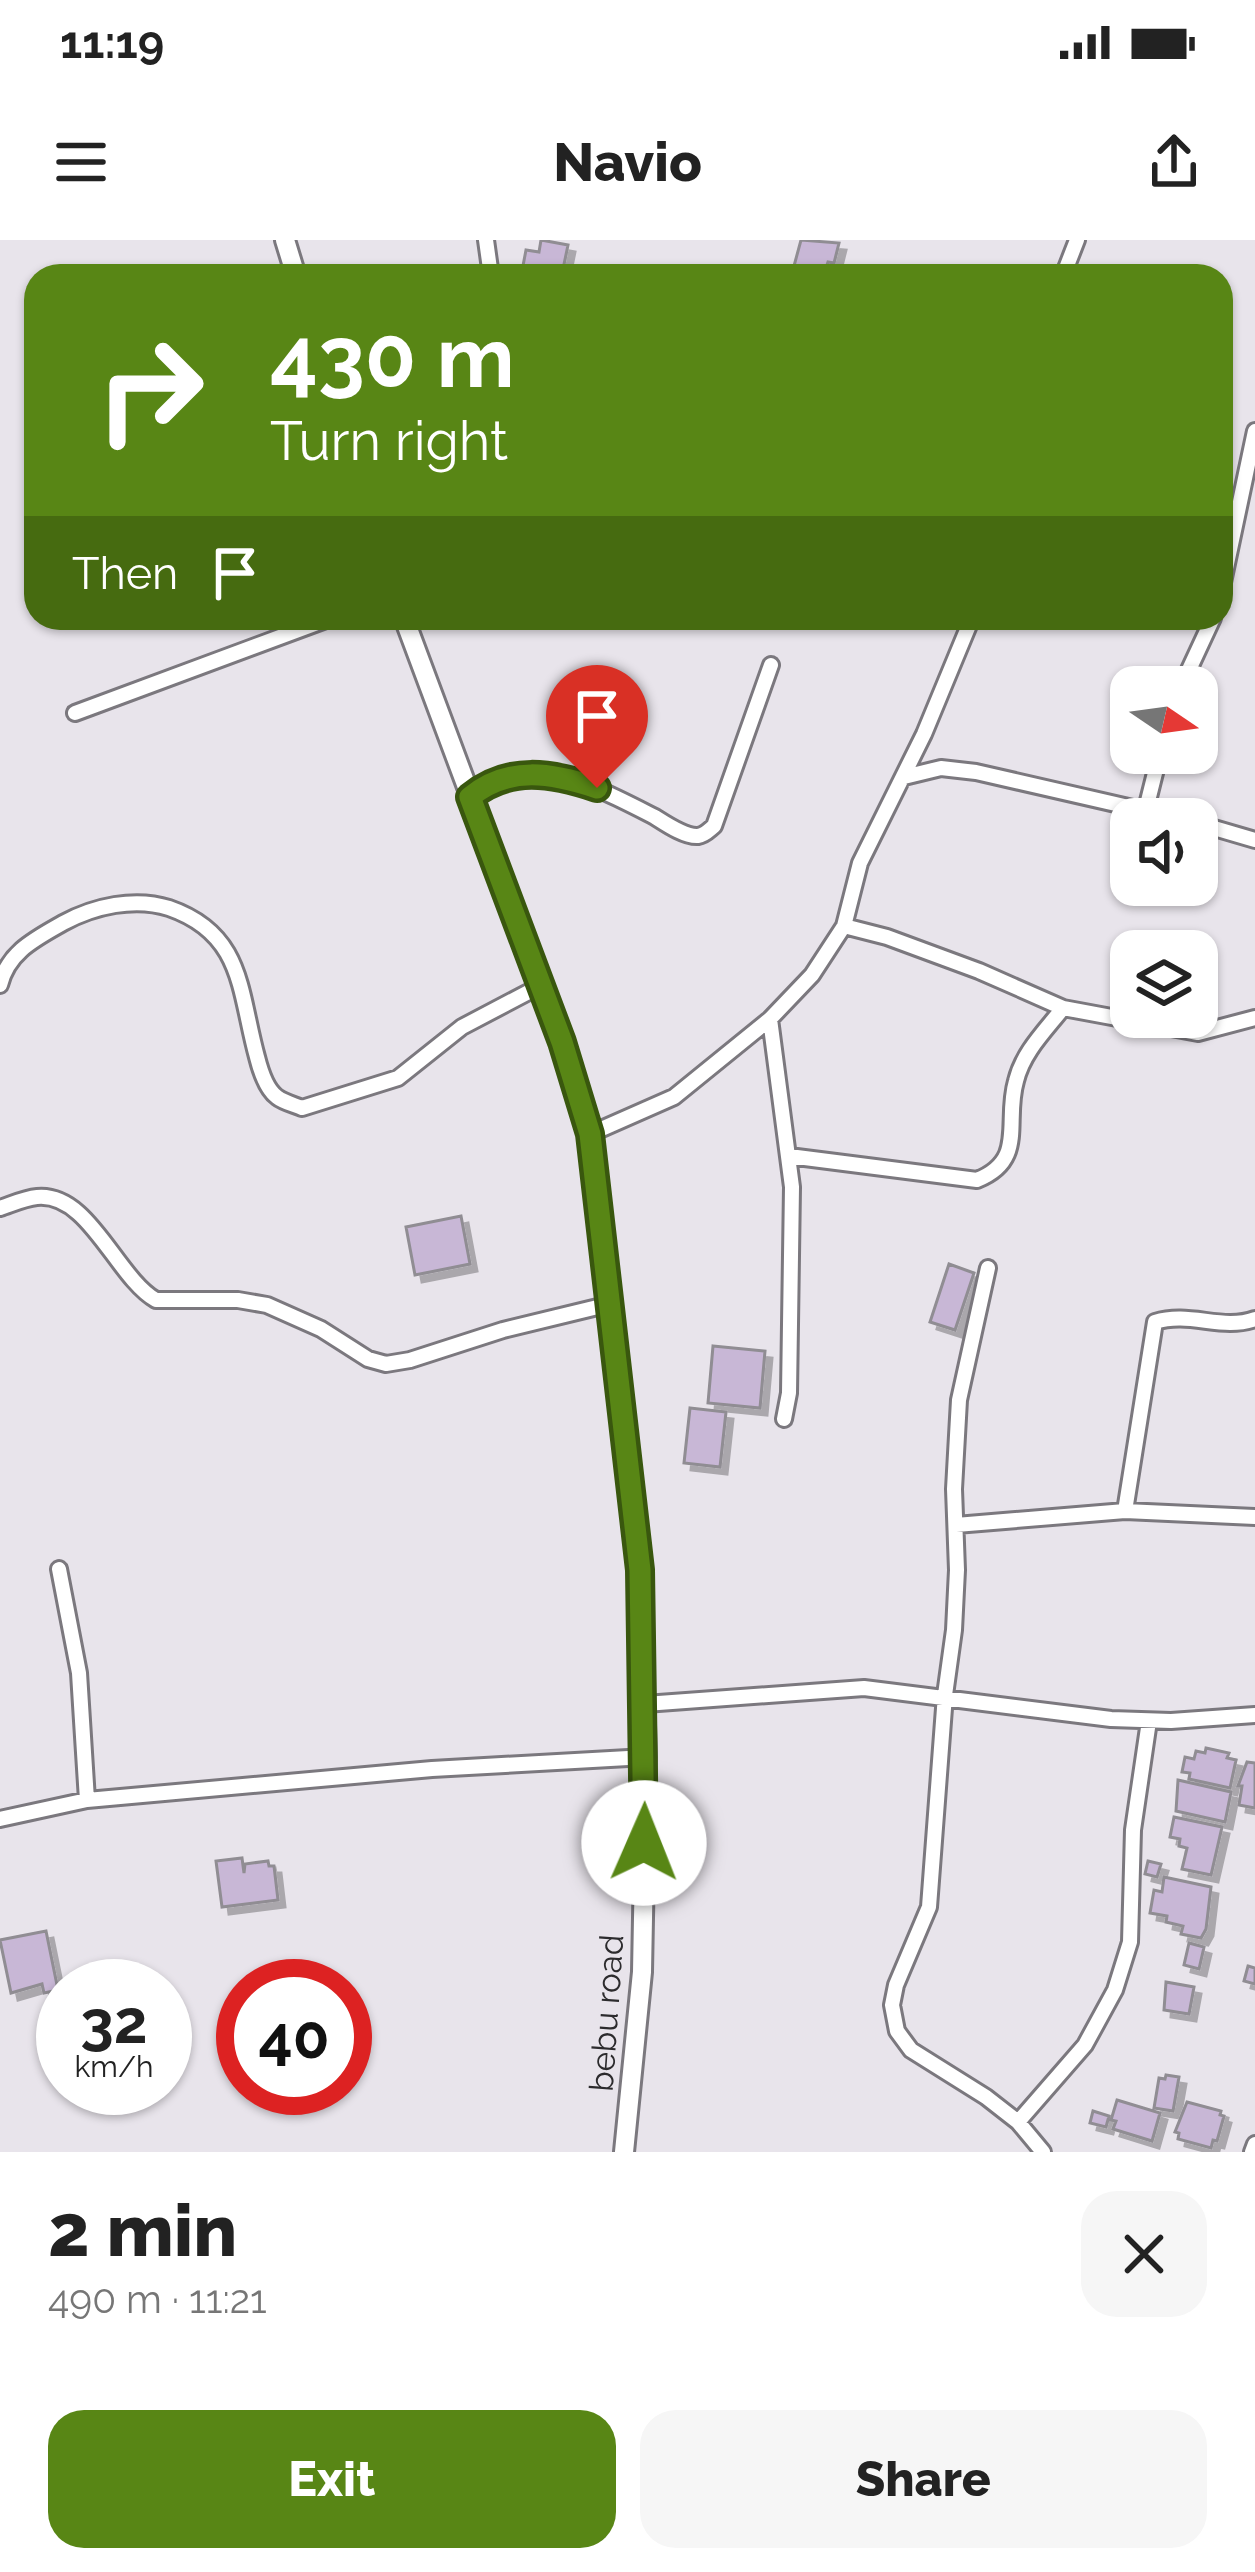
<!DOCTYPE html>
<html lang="en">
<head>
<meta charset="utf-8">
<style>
  body { margin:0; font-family:Raleway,sans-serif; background:#f6f6f6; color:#222; height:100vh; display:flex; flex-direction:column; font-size:45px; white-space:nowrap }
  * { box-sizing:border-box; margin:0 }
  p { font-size:39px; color:#767676 }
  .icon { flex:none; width:66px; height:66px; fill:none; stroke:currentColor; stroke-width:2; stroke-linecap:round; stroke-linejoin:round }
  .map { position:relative; height:1912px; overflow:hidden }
  .sheet { display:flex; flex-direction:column; background:#fff; flex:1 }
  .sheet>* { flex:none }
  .hud { position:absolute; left:24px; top:24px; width:1209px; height:366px; border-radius:36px; box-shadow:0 3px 9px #0004; background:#588615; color:#fff; overflow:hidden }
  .needle { width:78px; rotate:103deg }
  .tools { position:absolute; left:1110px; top:426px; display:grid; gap:24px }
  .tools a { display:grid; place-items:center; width:108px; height:108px; border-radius:24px; background:#fff; box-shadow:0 3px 9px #0004; font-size:60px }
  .speed { position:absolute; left:36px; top:1719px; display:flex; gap:24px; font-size:60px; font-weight:700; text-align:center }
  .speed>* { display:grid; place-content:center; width:156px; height:156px; border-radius:50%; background:#fff; box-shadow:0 3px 9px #0004; line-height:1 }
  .speed small { font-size:30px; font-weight:400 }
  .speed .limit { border:18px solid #d22; background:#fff; color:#111 }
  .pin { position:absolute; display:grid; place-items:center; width:102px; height:102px; color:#fff; margin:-123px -51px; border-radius:50% 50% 50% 0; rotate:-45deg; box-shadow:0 0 12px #0007 }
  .pin .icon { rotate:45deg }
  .me { position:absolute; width:132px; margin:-66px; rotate:1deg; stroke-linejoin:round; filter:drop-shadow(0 0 9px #0008) }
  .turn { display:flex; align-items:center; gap:42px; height:252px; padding:0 48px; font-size:54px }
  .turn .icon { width:156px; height:156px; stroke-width:2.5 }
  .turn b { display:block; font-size:84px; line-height:102px }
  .then { display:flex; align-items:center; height:114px; padding:0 48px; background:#0003; gap:24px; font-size:45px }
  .round { display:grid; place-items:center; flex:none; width:126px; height:126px; border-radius:36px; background:#f6f6f6 }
  .overview { display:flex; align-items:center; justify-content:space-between; height:204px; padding:0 48px }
  h1 { font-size:72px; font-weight:800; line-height:90px }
  .action { display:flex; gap:24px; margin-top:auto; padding:24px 48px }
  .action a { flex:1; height:138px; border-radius:36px; background:#588615; color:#fff; font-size:48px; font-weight:800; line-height:138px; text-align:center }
  .action a+a { background:#f6f6f6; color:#222 }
  .status { display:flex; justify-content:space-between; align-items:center; height:84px; padding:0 60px; background:#fff; direction:ltr }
  .status svg { height:33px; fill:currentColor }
  header { display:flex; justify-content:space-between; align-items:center; height:156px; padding:0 48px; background:#fff; font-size:54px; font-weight:800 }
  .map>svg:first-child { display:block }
</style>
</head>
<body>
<div class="status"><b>11:19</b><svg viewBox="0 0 49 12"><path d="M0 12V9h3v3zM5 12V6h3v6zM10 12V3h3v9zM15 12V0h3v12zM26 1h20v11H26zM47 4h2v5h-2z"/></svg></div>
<header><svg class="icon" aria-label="menu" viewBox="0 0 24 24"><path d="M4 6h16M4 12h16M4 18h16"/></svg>Navio<svg class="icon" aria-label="share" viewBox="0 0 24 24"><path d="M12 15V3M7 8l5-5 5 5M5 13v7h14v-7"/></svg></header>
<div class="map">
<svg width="1255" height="1912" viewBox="0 0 1255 1912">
  <defs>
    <filter id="shadow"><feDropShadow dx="7" dy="7" stdDeviation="0" flood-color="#0004"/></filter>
  </defs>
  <rect width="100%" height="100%" fill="#e8e4eb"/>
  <!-- building -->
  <path fill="#c8b7d6" stroke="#908d93" stroke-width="3" filter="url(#shadow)" d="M541 0 568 5 562 34 569 36H527V32L522 31 526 10 539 12Z
    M801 0 839 3 834 23 828 22 824 34 794 26Z
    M761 27 782 33 781 36H759Z
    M461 976 470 1024 415 1035 406 987Z
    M949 1024 974 1033 955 1090 930 1082Z
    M713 1106 765 1111 760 1168 708 1163Z
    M690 1168 726 1172 720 1227 684 1223Z
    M1206 1508 1229 1513 1227 1518 1236 1520 1230 1548 1189 1539 1190 1533 1182 1532 1185 1517 1194 1519 1196 1511 1205 1513Z
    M1247 1522 1255 1523V1568L1239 1565 1242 1546H1238Z
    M1178 1540 1231 1552 1225 1582 1176 1571Z
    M1174 1577 1222 1587 1211 1635 1182 1629 1187 1608 1179 1606 1180 1599 1170 1597Z
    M242 1618 244 1633 245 1624 268 1621 269 1626H274L278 1660 222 1667 216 1621Z
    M1148 1621 1161 1624 1157 1637 1145 1634Z
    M1164 1637 1211 1647 1206 1689 1201 1698 1181 1694 1183 1686 1166 1682 1167 1676 1150 1673 1154 1650 1162 1652Z
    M46 1691 58 1750 44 1753 42 1744 11 1753 0 1700Z
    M1189 1703 1204 1707 1199 1729 1184 1725Z
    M1248 1726 1255 1728V1744L1244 1741Z
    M1166 1742 1194 1747 1189 1774 1164 1770Z
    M1166 1835 1179 1837 1173 1871 1154 1868 1159 1838 1165 1839Z
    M1117 1860 1160 1873 1152 1901 1113 1889 1116 1881 1111 1880Z
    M1187 1862 1221 1871 1220 1875 1224 1876 1217 1901 1213 1900 1211 1908 1178 1899 1179 1893 1175 1892Z
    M1093 1871 1109 1876 1106 1887 1090 1883Z"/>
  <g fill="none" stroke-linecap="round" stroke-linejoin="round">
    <!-- street casing -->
    <g stroke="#7b787e" stroke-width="20">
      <path id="street" d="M486 0 491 36
        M1063 36 1077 0
        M1221 352 1255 191
        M1181 447 1213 378
        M75 473 331 378
        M904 537 941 528 976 532 1181 579
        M469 557C529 509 596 547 655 577 666 584 685 597 698 596 705 595 709 590 714 586L771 425
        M1146 569 1160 513
        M1197 583 1255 600
        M844 686 860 623 924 494 972 378
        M0 745C8 712 35 699 63 683 94 666 135 657 169 668 244 694 239 752 257 817 260 829 266 849 277 857 283 862 295 865 302 868L398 838 462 787 540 746
        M770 779 792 947 789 1153 784 1179
        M590 894 674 857 770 779 812 735 844 686 887 697 979 731 1063 768 1198 793 1255 778
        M789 916 977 940C1027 920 1004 882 1016 841 1023 812 1045 791 1063 768
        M0 968C12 964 25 958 37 957 89 952 116 1037 156 1060H238L267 1065 321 1089 368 1119 386 1124 410 1120 503 1090 610 1064
        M988 1028 959 1160 954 1249 957 1330 954 1390 945 1455 929 1667 896 1745 892 1765 897 1791 911 1810 986 1857 1018 1882 1043 1912
        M1125 1271 1155 1082C1190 1071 1222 1091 1255 1079
        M956 1285 1125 1271 1255 1277
        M59 1329 79 1433 87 1560
        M645 1464 864 1448 1111 1479 1171 1481 1255 1475
        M0 1579 87 1560 432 1529 646 1517
        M1018 1882 1085 1805 1115 1750 1130 1702 1133 1590 1149 1481
        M1252 1912 1255 1904"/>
    </g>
    <!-- secondary casing -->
    <g stroke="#7b787e" stroke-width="24">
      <path id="secondary" d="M285 0 296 36
        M404 378 562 802 590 894 640 1330 646 1517 642 1732 624 1912"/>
    </g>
    <!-- street -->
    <use href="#street" stroke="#fff" stroke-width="14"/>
    <!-- secondary -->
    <use href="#secondary" stroke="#fff" stroke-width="18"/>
  </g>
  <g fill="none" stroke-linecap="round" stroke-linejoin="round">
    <!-- route casing -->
    <g stroke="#39570e" stroke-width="30">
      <path id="route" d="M597 548C552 533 509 525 470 557L562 802 590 894 640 1330 644 1603"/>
    </g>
    <!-- route -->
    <use href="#route" stroke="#588615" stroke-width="21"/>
  </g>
  <g text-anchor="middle" stroke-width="9" stroke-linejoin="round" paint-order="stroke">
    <!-- street labels -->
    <g font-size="33" fill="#2c2b2d" stroke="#e8e4eb">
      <text transform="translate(606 1773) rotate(-86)" y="12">bebu road</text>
    </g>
  </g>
</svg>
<div class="tools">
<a><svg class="needle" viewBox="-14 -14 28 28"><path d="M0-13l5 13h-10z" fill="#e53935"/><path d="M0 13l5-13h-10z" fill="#767676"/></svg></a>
<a><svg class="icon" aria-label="sound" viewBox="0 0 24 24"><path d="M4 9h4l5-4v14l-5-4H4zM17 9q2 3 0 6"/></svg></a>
<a><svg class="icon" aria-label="layers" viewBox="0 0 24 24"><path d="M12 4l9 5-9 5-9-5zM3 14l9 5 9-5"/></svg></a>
</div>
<div class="speed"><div>32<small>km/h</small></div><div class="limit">40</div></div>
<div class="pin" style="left:597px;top:548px;background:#d93025"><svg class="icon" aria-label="arrive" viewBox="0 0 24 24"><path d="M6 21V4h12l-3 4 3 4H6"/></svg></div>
<svg class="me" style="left:644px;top:1603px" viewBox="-20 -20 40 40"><circle r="19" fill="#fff"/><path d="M0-13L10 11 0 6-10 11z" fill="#588615"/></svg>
<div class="hud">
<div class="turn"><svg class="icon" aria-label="right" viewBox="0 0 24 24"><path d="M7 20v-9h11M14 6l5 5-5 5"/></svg><div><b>430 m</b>Turn right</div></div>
<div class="then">Then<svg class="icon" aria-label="arrive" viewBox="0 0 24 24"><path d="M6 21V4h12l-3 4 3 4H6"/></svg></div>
</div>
</div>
<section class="sheet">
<div class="overview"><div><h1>2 min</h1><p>490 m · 11:21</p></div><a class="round"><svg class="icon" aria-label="close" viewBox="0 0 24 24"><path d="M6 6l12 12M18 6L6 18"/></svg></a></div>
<div class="action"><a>Exit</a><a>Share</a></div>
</section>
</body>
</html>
